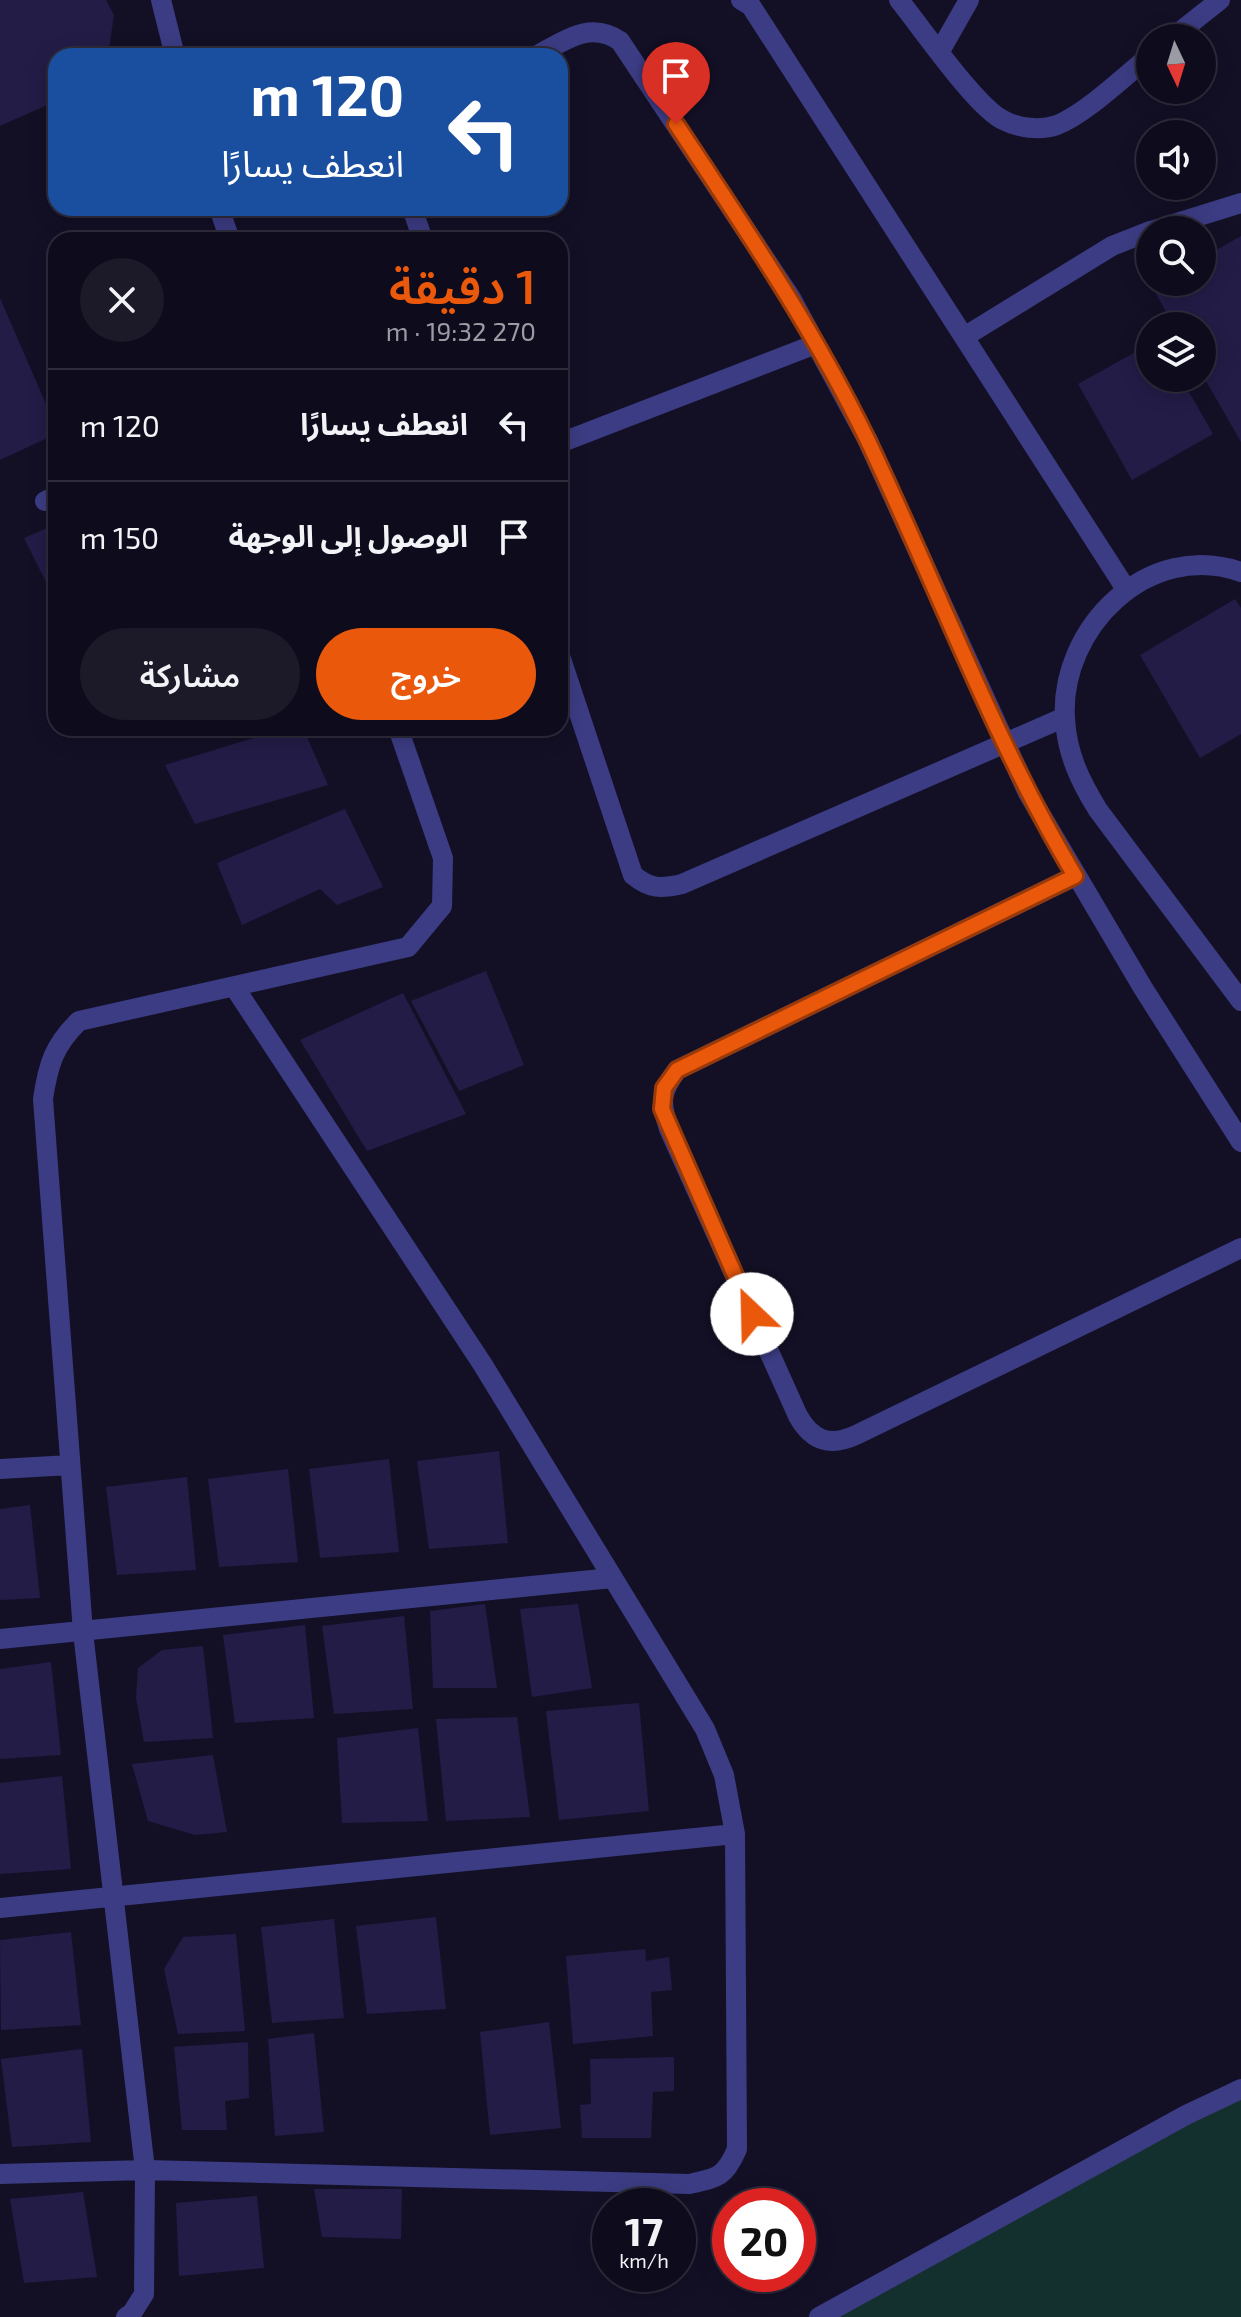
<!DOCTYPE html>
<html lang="ar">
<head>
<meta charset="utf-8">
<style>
  body { margin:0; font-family:"Exo 2","Noto Sans Arabic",sans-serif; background:#1c1a29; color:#f1f3f6; direction:rtl; height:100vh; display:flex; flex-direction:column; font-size:30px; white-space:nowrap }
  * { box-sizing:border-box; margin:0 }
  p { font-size:26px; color:#9b9ba3 }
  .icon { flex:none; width:44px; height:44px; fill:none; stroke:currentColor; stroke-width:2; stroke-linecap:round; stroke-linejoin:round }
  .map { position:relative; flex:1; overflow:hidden; direction:ltr }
  .panel { position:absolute; left:48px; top:232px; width:520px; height:504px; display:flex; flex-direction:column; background:#0e0c1c; border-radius:24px; box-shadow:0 4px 20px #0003,0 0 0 2px #2e2c3b; direction:rtl }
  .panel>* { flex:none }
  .hud { position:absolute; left:48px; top:48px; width:520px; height:168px; border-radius:24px; box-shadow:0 4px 20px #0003,0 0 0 2px #2e2c3b; direction:rtl; background:#1a4fa0; color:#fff; overflow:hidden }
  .needle { width:52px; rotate:176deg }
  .buttons { position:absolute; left:1136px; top:24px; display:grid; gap:16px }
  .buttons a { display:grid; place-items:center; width:80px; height:80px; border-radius:50%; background:#0e0c1c; box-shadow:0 4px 20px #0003,0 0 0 2px #2e2c3b; font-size:40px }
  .speed { position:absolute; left:592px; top:2188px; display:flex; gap:16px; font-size:40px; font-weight:700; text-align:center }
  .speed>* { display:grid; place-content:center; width:104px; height:104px; border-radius:50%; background:#0e0c1c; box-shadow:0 4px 20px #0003,0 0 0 2px #2e2c3b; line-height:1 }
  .speed small { font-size:20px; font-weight:400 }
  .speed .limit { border:12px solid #d22; background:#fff; color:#111 }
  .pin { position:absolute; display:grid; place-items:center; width:68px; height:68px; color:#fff; margin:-82px -34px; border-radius:50% 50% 50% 0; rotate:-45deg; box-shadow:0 0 8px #0007 }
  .pin .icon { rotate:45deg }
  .me { position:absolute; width:88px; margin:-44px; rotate:336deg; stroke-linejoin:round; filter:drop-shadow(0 0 6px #0008) }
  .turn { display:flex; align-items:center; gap:28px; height:168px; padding:0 32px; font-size:36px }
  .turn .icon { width:104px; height:104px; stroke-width:2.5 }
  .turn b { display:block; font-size:56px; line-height:68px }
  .round { display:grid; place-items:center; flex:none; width:84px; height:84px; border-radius:42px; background:#1c1a29 }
  .overview { display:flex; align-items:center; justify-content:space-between; height:136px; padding:0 32px }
  h1 { font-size:48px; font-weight:600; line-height:60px; color:#ea580c }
  .button { display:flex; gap:16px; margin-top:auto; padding:16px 32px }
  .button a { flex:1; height:92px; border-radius:48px; background:#ea580c; color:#fff; font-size:32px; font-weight:600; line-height:92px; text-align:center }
  .button a+a { background:#1c1a29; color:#f1f3f6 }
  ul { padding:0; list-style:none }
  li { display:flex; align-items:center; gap:24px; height:112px; padding:0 32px; border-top:2px solid #2e2c3b }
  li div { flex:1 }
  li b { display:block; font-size:30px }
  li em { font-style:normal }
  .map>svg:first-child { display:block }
</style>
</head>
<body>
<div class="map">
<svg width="1241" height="2317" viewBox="0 0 1241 2317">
  <rect width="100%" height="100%" fill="#131026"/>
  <!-- green -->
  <path fill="#13302e" d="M1241 2084V2317H809L1180 2115Z"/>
  <!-- building -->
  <path fill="#231c47" d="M0 0H106L114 15 108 56H56V101L0 126Z
    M1241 236V442L1202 374V326H1174L1152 287 1160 282H1202V258Z
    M0 298 56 427V434L0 460Z
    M1150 344V378H1181L1213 434 1132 480 1078 384Z
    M56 524V602L24 538Z
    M1235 599 1241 608V734L1200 758 1140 655Z
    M286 728H303L328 785 195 824 165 765Z
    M345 809 383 887 337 905 320 889 242 925 217 863Z
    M486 971 524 1065 459 1091 411 1001Z
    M403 993 466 1114 367 1151 300 1040Z
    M499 1451 508 1543 429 1549 417 1461Z
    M389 1459 399 1552 320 1558 309 1469Z
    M288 1469 298 1562 219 1567 208 1479Z
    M187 1477 196 1570 117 1575 106 1487Z
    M30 1505 40 1598 0 1600V1509Z
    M485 1604 497 1688H433L430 1611Z
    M578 1604 592 1688 532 1697 520 1609Z
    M404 1616 413 1709 334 1714 322 1626Z
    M305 1625 314 1718 235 1723 223 1635Z
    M203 1646 213 1738 144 1742 136 1698 138 1668 162 1650Z
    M51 1662 61 1755 0 1759V1669Z
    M639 1703 649 1811 559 1820 546 1711Z
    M517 1717 530 1817 446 1821 436 1719Z
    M418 1728 428 1821 342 1823 337 1738Z
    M213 1755 227 1832 195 1835 148 1821 132 1764Z
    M62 1776 71 1869 0 1874V1783Z
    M436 1917 446 2009 367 2014 356 1926Z
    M334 1919 344 2018 272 2023 261 1927Z
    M71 1932 81 2025 1 2030 0 1940Z
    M236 1934 245 2031 178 2034 164 1969 183 1937Z
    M645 1949 646 1961 669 1957 672 1990 651 1992 653 2036 573 2044 566 1956Z
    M549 2022 561 2128 490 2135 480 2032Z
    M314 2033 324 2132 275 2136 268 2039Z
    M248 2042 249 2098 225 2101 227 2130H182L174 2047Z
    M82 2049 91 2142 12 2147 1 2059Z
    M674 2057V2091L653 2092 651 2138H582L580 2105 591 2104 590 2059Z
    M314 2189H402L401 2239 322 2237Z
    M83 2192 97 2277 24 2283 10 2199Z
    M257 2196 264 2268 179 2276 176 2203Z"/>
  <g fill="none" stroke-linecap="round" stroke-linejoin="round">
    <!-- lane -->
    <path stroke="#3c3c84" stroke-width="20" d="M741 0 751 6 1126 589
      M899 0C921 27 976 107 1003 120 1018 128 1040 131 1057 125 1087 113 1124 76 1150 56
      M1172 38 1220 0
      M940 51 969 0
      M536 56C564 41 590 20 620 41L791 298 867 439 1028 793 1143 988 1241 1142
      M412 208 423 240
      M1154 230 1241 203
      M964 337 1112 246 1150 231
      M560 443 816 344
      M1241 572C1149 539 1059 628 1065 719 1067 754 1080 781 1098 810L1241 1001
      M560 656 633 875C650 889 661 889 682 884L1065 717
      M1075 876 677 1070C660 1093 660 1102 669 1129L798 1416C812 1441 830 1447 856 1435L1241 1248
      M819 2317 1186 2115 1241 2089"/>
    <!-- street -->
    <path stroke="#3c3c84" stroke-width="20" d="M161 0 175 56
      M219 208 230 240
      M45 501 56 496
      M0 1469 70 1465
      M0 1639 612 1578
      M0 1908 735 1834
      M0 2174 145 2170 689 2184C718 2178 725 2177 737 2149L735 1834 724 1775 705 1729 483 1365 235 988
      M126 2317 132 2313 144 2294 145 2170 83 1632 43 1099C48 1065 54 1045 79 1021L408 947 442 906 443 858 398 728"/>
  </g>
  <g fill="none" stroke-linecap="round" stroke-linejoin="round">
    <!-- route casing -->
    <g stroke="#983908" stroke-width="20">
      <path id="route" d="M676 124C744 227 813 328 867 439 937 585 992 737 1075 876L677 1070 664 1088 662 1109 752 1314"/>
    </g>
    <!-- route -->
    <use href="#route" stroke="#ea580c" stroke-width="14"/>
  </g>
</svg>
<div class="buttons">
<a><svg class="needle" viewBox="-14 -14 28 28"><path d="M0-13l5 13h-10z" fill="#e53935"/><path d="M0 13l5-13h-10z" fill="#9b9ba3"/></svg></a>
<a><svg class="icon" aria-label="sound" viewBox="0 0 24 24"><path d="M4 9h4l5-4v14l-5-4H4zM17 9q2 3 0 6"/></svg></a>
<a><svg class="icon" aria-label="search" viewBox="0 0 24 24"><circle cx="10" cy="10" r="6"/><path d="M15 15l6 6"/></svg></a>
<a><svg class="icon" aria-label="layers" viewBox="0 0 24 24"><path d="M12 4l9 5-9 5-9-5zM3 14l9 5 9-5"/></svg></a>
</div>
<div class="speed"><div>17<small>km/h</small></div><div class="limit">20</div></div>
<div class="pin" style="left:676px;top:124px;background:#d93025"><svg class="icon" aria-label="arrive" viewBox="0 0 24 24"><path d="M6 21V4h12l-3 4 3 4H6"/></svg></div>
<svg class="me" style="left:752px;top:1314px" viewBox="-20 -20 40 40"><circle r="19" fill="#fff"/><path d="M0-13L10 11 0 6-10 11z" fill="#ea580c"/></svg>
<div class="hud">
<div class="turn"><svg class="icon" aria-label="left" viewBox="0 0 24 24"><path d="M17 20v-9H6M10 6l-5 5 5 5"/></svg><div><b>120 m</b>انعطف يسارًا</div></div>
</div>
<section class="panel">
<div class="overview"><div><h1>1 دقيقة</h1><p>270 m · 19:32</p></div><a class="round"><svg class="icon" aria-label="close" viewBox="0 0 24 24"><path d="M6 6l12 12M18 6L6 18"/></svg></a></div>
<ul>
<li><svg class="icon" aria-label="left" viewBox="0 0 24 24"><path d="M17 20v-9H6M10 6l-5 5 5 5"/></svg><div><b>انعطف يسارًا</b></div><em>120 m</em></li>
<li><svg class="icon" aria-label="arrive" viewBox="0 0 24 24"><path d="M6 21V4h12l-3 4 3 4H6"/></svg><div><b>الوصول إلى الوجهة</b></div><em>150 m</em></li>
</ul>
<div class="button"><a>خروج</a><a>مشاركة</a></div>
</section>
</div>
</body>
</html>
